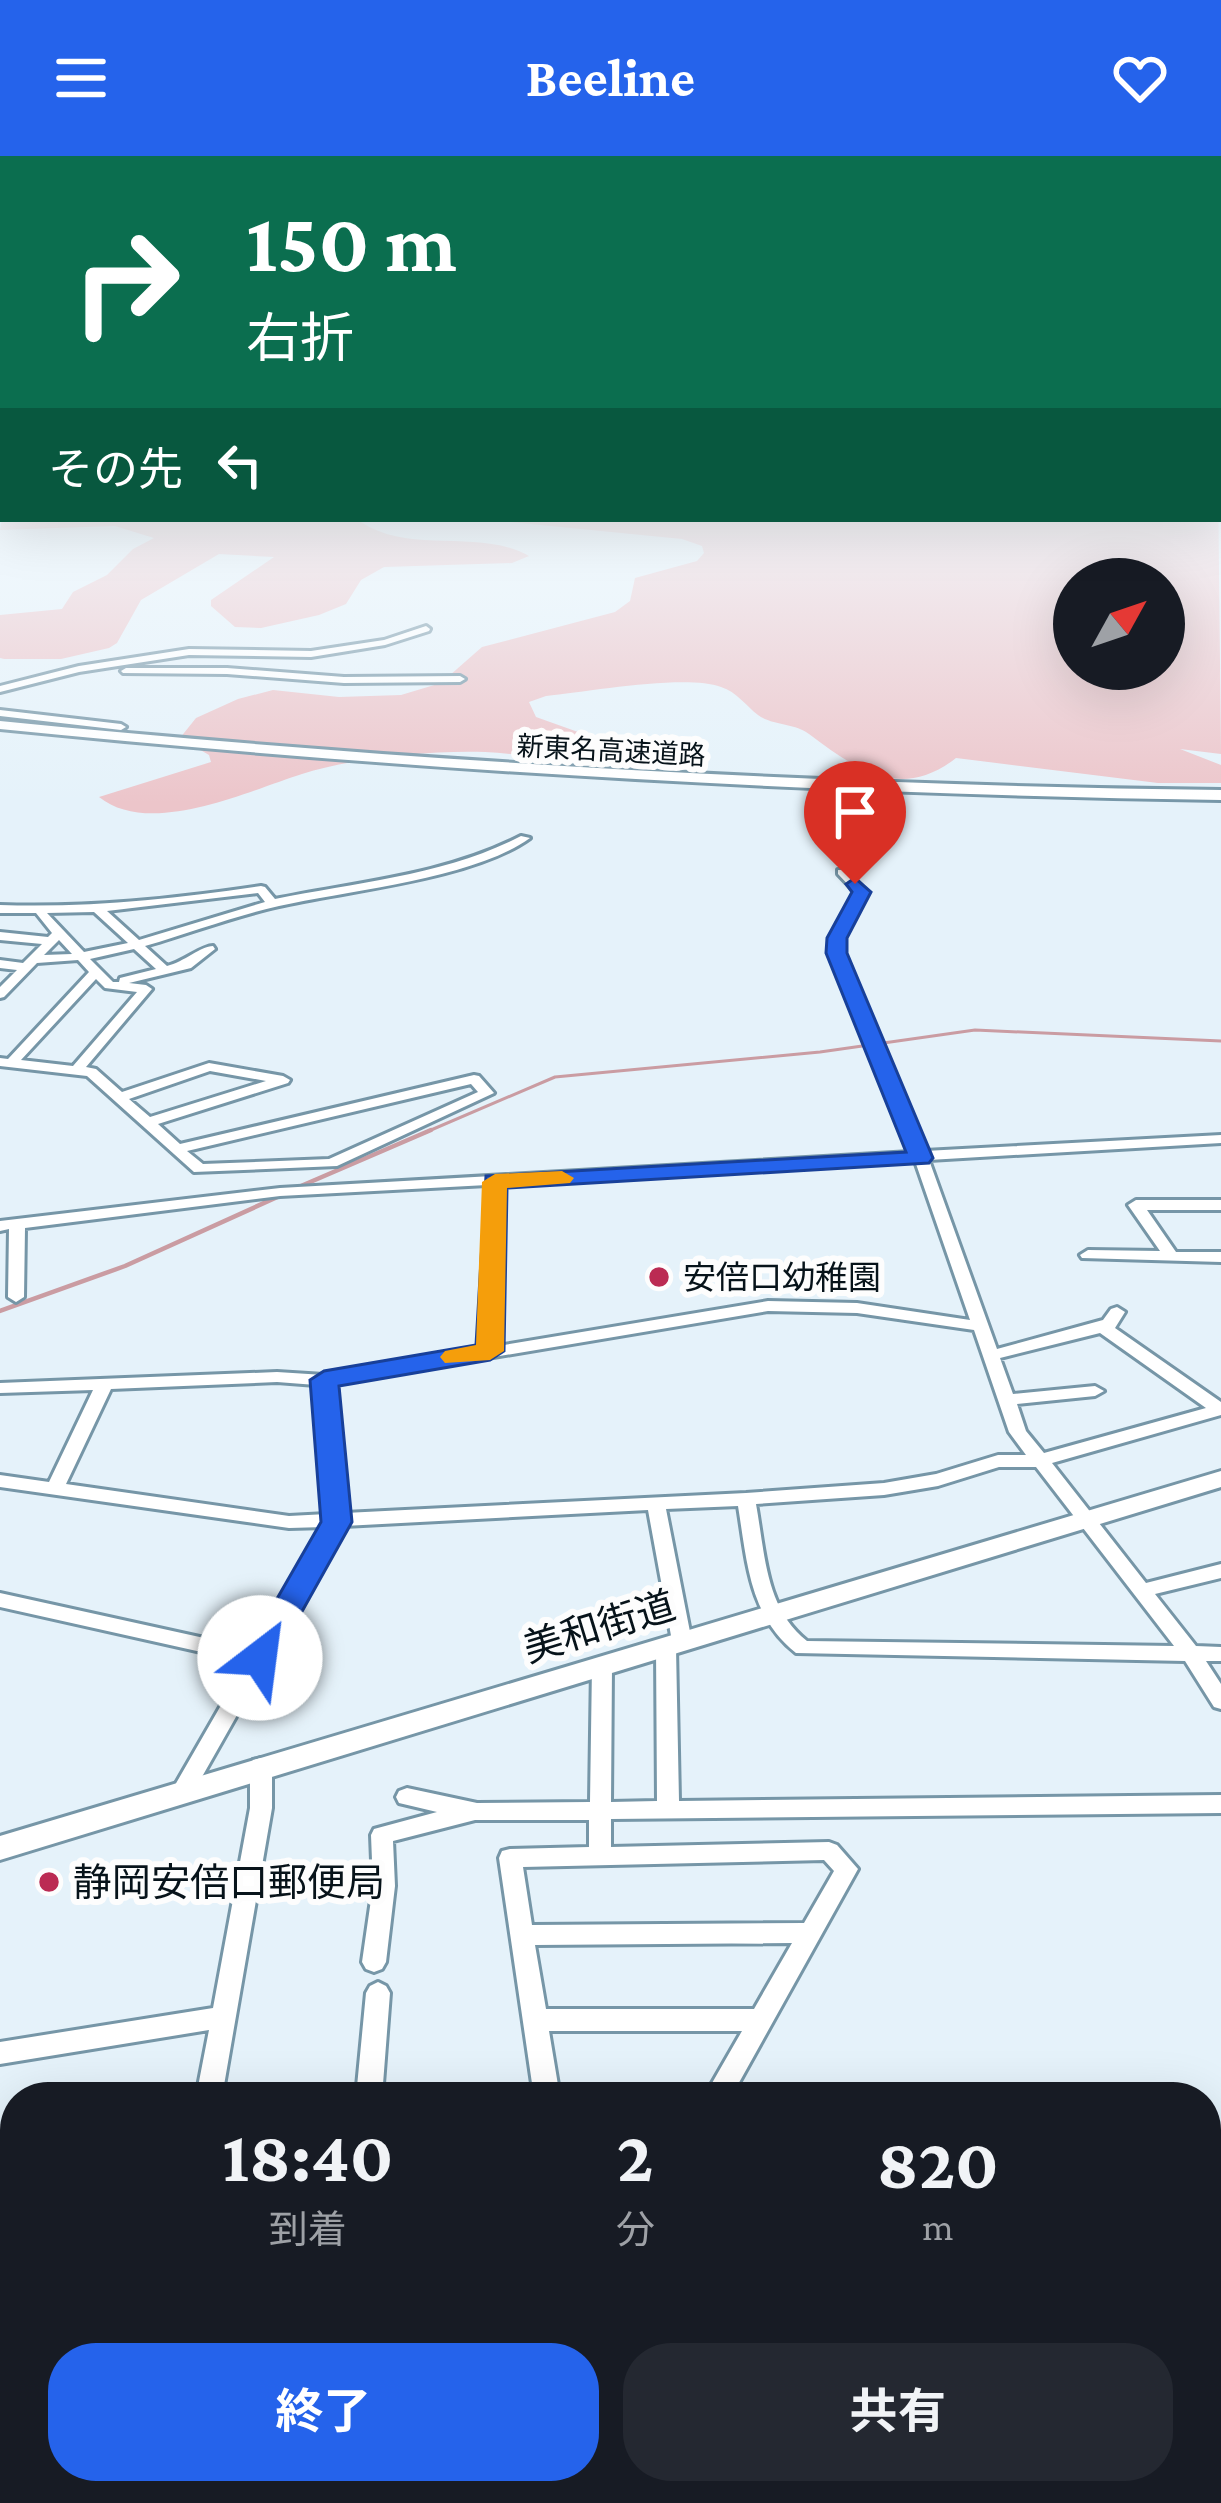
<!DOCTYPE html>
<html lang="ja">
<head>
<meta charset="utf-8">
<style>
  body { margin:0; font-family:"Crimson Pro","Noto Sans JP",serif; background:#242831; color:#f1f3f6; height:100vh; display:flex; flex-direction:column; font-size:45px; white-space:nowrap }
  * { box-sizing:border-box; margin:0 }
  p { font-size:39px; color:#9ea1a6 }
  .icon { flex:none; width:66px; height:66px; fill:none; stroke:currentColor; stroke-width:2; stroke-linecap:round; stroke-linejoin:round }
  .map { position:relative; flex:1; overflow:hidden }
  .drawer { position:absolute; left:0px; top:1926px; width:1221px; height:423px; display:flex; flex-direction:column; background:#171b24; border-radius:48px 48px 0 0; box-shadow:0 12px 48px #0002 }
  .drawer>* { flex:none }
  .guide { position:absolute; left:0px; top:0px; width:1221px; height:366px; box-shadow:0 12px 48px #0002; background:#0b6e4f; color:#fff; overflow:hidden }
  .needle { width:78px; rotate:50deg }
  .buttons { position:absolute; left:1053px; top:402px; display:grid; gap:24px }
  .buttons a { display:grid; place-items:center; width:132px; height:132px; border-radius:50%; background:#171b24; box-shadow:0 12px 48px #0002; font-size:60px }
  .pin { position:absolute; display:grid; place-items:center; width:102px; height:102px; color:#fff; margin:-123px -51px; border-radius:50% 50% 50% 0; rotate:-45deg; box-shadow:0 0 12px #0007 }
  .pin .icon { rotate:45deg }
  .me { position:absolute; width:132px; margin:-66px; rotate:30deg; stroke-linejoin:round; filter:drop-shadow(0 0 9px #0008) }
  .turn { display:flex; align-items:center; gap:42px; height:252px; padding:0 48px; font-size:54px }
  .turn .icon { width:156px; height:156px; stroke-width:2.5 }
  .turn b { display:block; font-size:84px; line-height:102px }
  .then { display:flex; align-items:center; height:114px; padding:0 48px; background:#0003; gap:24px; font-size:45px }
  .eta { display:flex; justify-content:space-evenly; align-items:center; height:204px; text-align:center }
  .eta b { font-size:72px; font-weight:700; line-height:84px }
  .action { display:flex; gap:24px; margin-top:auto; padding:24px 48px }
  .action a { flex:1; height:138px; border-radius:48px; background:#2563eb; color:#fff; font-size:48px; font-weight:700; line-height:138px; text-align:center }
  .action a+a { background:#242831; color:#f1f3f6 }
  header { display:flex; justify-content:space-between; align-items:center; height:156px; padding:0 48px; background:#2563eb; color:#fff; font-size:54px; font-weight:700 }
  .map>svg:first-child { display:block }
</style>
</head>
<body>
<header><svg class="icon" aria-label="menu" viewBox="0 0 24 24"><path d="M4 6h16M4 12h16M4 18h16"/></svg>Beeline<svg class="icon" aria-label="heart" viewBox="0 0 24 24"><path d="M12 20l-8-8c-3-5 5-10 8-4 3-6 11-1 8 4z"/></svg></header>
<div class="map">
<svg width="1221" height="2347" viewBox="0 0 1221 2347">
  <rect width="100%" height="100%" fill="#e5f2fa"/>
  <!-- green -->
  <path fill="#ecc5ca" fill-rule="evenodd" d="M1218 319 1221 598 1180 593 1221 609V627H1158L956 602C901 645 857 614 809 578 795 567 773 570 758 559 745 549 737 536 721 531 685 518 588 536 546 540L529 546 536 561 606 586 595 602C558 605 521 598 485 596 432 594 352 602 302 618 248 635 150 682 99 641L211 606 209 599 180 582 196 562 238 543 273 534 339 541 401 539 441 527 482 491 615 456 630 445 635 422 697 405 704 397 702 390 682 383 479 363H1218ZM1074 423H1164V513H1074Z
    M3 358V363H366L361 366C410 399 480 372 529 400L512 407 384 411 361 424 346 448 319 459 261 472 235 471 211 450V444L274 401 219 398 141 444 117 487 109 492 61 503H4L0 502V459L62 453 73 436 107 419 133 393 154 382 115 370 0 374Z"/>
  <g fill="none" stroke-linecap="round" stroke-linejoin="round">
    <!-- stream-far1 -->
    <path stroke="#ca9ca2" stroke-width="3" d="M424 977 555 921 820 896 975 874 1221 885"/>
    <!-- stream -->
    <path stroke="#ca9ca2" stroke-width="4.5" d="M294 1033 431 974
      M0 1155 125 1110 284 1038"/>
    <!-- minor casing -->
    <g stroke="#7696a7" stroke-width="6">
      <path id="minor" d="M0 337H3V341H0Z
        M426 470 430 473 429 475 385 489 311 501 189 499 79 516 0 536V530L79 510 189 493 311 495 384 484Z
        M126 512H227L344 521 460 520 465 523 460 526 344 527 227 518 123 517 121 515Z
        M0 554 121 568 126 571 121 574 0 560Z
        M521 680 530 682C473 723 350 734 279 750 234 760 190 777 145 790L167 810C184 806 201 790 213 790L215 793 191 812 129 827 146 829 152 833 86 911 96 913 122 936 209 907 283 920 290 924 288 927 158 968 180 988 474 919 479 920 494 937 337 1010 194 1016 87 920 0 910V902L8 903 89 816 78 804 37 807 4 841 0 842V831L17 814 0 812V804L23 807 42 788 0 784V776L48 781 52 777 36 757H0V749C88 752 174 743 261 730L265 731 275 743C358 726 446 719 521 680ZM258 737 265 746 139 784 107 755ZM94 756 128 787 84 796 47 757ZM59 784 72 798 44 799ZM134 793 156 813 120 822 119 826H113L90 803ZM96 823 105 832 137 836 73 910 21 904ZM210 915 266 925 150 961 129 943ZM471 928 478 936 329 1003 203 1008 187 995Z
        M838 714H846L867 736 843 782V797L925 995 1221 979V987L929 1004 997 1193 1103 1164 1111 1153 1117 1151 1125 1156 1115 1172 1221 1246V1259L1052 1307 1146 1427 1221 1408V1422L1155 1438 1196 1490 1221 1491V1505H1206L1221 1528V1553L1214 1551 1185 1505 796 1497C749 1460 747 1405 738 1350L666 1353 692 1486 689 1491 676 1492 679 1645 1221 1639V1657L611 1663V1691L829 1686 837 1689 858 1713 731 1941H704L742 1875H549L560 1941H534L499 1702 502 1695 510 1693 589 1691V1664H475L393 1685 395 1730 386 1806 382 1813 374 1816 366 1813 362 1806 373 1730 371 1679 374 1673 437 1656 399 1647 396 1641 399 1635 407 1632 477 1647 590 1646 592 1510 595 1505 602 1502 609 1505 612 1510 611 1646 657 1645 656 1491 659 1486 672 1485 648 1354 344 1370 190 1642 182 1645 174 1642 171 1636 246 1506 0 1451V1437L254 1493 325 1371 289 1372 0 1331V1319L49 1326 93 1234 0 1237V1227L277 1216 324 1219 482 1193 487 1029 280 1040 25 1072 24 1141 16 1146 8 1141 9 1073 0 1075V1065L280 1032 911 996 831 797V782L855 736 838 718ZM915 1005 970 1164 857 1147 768 1145 498 1190 502 1028ZM768 1155 857 1157 974 1174 1009 1276 1026 1299H998L936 1318 884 1327 746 1337 345 1357 333 1228ZM1100 1177 1206 1252 1044 1297 1026 1275 1017 1248 1095 1240 1104 1235 1095 1230 1013 1238 1000 1202ZM277 1226 316 1229 327 1358 289 1360 66 1328 111 1233ZM999 1311H1036L1174 1490 807 1485C765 1452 765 1397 756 1348L884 1339 938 1330ZM824 1704 834 1715 804 1767 532 1769 523 1711ZM792 1787 754 1853H546L535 1789Z
        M1136 1044H1221V1054H1147L1176 1096H1221V1106L1082 1102 1080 1099 1088 1094 1160 1095 1128 1049Z
        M261 1602 269 1604 272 1610V1652L222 1941H196L209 1874 0 1908V1886L213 1852 250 1652V1610L253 1604Z
        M378 1826 386 1830 390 1837 382 1941H356L366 1837 370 1830Z
        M1221 1992V2018L1206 2025V1999Z
        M15 2084V2110L0 2112V2086Z
        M1221 2319V2347H869L873 2336 879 2334H1206V2320Z
        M15 2323V2334H49L44 2344 38 2347H0V2325Z
        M124 2334H154L151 2347H121Z"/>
    </g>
    <!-- major casing -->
    <g stroke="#7696a7" stroke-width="6">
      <path id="major" d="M1221 1315V1331L0 1704V1680Z"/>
    </g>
    <!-- highway casing -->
    <g stroke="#7696a7" stroke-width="6">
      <path id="highway" d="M0 565C406 605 813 629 1221 634V644C813 638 406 614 0 573Z"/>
    </g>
    <!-- minor -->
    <use href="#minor" fill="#fff" fill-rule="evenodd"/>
    <!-- major -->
    <use href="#major" fill="#fff" fill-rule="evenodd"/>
    <!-- highway -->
    <use href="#highway" fill="#fff" fill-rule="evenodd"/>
  </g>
  <!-- sky -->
  <linearGradient id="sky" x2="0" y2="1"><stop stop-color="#9caacc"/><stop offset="0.49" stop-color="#f3f9fd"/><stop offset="1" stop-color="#f3f9fd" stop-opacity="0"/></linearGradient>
  <rect width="1221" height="648" fill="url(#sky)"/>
  <!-- route -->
  <path fill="#2563eb" stroke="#184099" stroke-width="3" d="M855 722 871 736 847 782V797L933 1002 929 1007 507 1032 504 1195 490 1204 339 1230 352 1366 271 1511 260 1514 248 1511 243 1502 321 1366 310 1224 324 1215 476 1189 486 1020 906 996 826 797 827 782 852 736 846 728Z"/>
  <!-- slow -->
  <path fill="#f59e0b" d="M562 1015 574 1022 570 1027 507 1032 504 1195 490 1204 445 1207 440 1201 445 1195 476 1189 482 1026 495 1018Z"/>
  <!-- markers -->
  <g fill="#bb2b53" stroke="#fdfdfd" stroke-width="4.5">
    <circle cx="659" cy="1121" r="12"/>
    <circle cx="49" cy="1726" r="12"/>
  </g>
  <g text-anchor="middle" stroke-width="12" stroke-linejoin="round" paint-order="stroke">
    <!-- far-street labels -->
    <g font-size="27" fill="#07131a" stroke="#fdfdfd">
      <text transform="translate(611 595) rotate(3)" y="9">新東名高速道路</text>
    </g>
    <!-- poi labels -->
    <g font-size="33" fill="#07131a" stroke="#fdfdfd" text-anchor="start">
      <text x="683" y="1133">安倍口幼稚園</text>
    </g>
    <!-- near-street labels -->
    <g font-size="39" fill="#07131a" stroke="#fdfdfd">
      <text transform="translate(599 1470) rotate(-17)" y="14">美和街道</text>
    </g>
    <!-- near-poi labels -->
    <g font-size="39" fill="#07131a" stroke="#fdfdfd" text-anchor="start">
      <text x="73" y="1740">静岡安倍口郵便局</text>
    </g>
  </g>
</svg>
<div class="buttons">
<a><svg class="needle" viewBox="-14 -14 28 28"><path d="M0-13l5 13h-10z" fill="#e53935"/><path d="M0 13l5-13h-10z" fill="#9ea1a6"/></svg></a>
</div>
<div class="pin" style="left:855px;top:728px;background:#d93025"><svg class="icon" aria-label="arrive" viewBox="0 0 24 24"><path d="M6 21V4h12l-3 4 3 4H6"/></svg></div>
<svg class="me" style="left:260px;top:1502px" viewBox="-20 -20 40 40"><circle r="19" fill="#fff"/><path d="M0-13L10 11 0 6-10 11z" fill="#2563eb"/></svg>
<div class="guide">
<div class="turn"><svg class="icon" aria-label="right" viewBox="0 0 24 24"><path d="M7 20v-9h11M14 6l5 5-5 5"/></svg><div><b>150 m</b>右折</div></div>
<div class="then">その先<svg class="icon" aria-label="left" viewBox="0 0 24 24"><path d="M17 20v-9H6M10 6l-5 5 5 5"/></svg></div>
</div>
<section class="drawer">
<div class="eta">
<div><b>18:40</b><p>到着</p></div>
<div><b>2</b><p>分</p></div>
<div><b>820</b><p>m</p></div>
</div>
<div class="action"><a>終了</a><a>共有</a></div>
</section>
</div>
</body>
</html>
